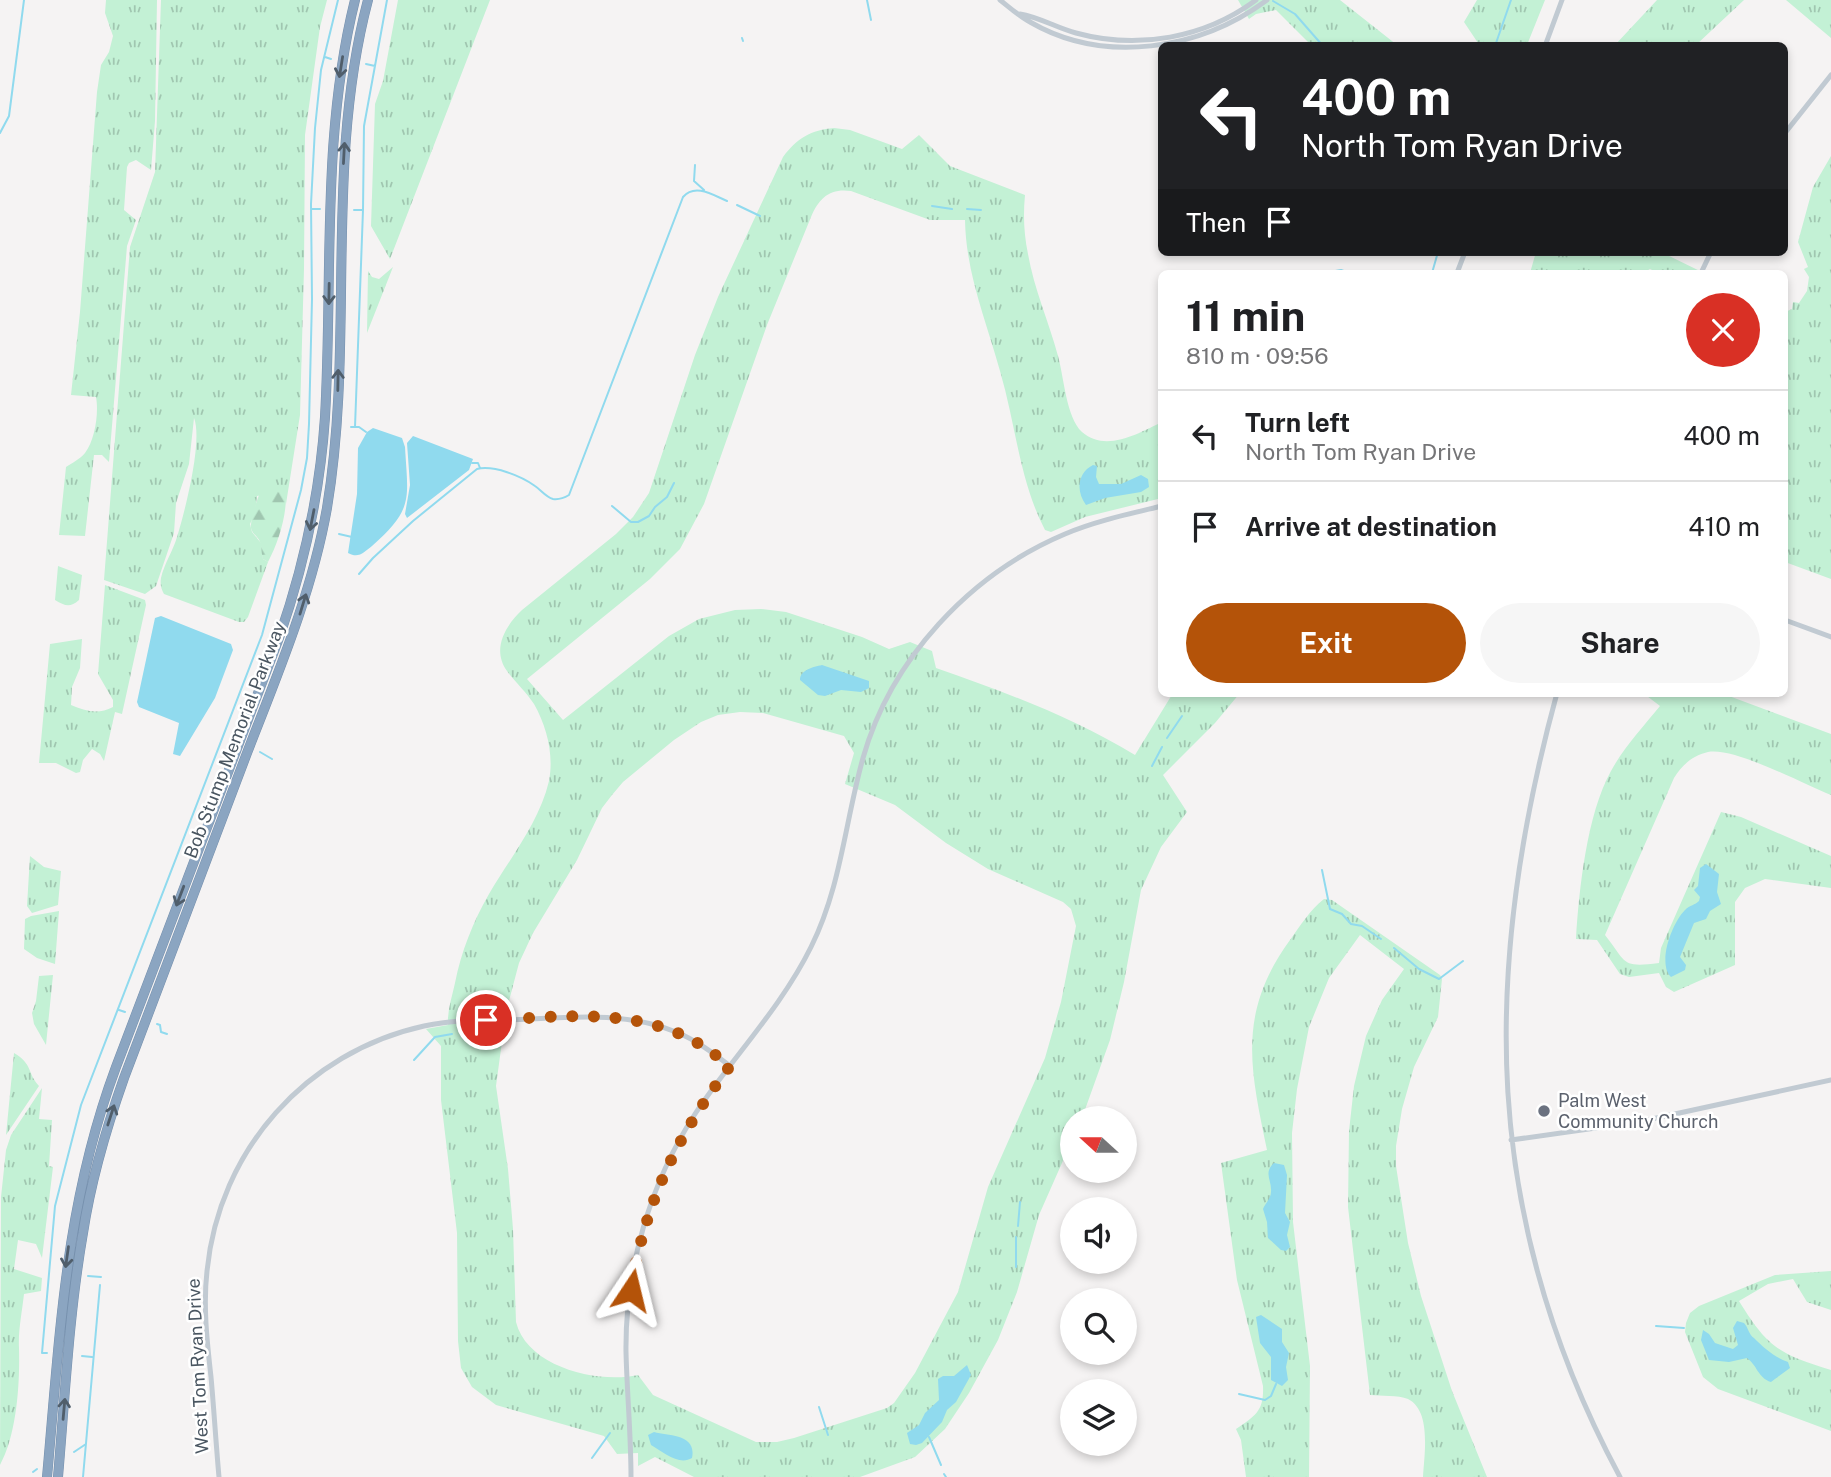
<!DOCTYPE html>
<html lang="en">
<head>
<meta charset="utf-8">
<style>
  body { margin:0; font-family:"Public Sans",sans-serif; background:#f6f6f6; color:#202124; height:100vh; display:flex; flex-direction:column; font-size:26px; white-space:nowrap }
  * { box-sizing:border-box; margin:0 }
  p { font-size:23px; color:#757577 }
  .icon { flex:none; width:38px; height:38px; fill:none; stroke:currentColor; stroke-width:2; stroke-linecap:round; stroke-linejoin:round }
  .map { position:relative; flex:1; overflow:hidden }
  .panel { position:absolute; left:1158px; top:270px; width:630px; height:427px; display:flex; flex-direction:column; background:#fff; border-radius:10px; box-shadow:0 4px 10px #0003 }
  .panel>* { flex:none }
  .banner { position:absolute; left:1158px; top:42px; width:630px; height:214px; border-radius:10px; box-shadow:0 4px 10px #0003; background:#202124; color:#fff; overflow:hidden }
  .needle { width:46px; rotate:291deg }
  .buttons { position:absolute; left:1060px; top:1106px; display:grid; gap:14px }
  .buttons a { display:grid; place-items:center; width:77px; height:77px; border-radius:50%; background:#fff; box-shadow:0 4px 10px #0003; font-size:35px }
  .pin { position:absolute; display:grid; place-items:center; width:60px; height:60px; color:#fff; margin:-30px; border:4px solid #fff; border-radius:50%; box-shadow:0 2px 7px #0007 }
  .me { position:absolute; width:77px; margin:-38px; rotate:10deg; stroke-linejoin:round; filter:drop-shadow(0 0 5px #0008) }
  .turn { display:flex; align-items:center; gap:24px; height:147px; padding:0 28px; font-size:32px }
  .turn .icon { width:91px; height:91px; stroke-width:2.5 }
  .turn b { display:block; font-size:49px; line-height:60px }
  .then { display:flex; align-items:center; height:66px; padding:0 28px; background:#0003; gap:14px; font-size:26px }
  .round { display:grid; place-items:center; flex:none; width:74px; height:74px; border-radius:37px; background:#f6f6f6 }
  .overview { display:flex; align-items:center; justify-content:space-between; height:119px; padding:0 28px }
  h1 { font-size:42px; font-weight:700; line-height:52px }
  .cta { display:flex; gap:14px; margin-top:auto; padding:14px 28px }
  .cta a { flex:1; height:80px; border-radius:42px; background:#b45309; color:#fff; font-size:28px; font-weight:700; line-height:80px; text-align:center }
  .cta a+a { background:#f6f6f6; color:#202124 }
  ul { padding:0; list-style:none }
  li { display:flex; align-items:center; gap:21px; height:91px; padding:0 28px; border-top:2px solid #e0e0e0 }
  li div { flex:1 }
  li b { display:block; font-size:26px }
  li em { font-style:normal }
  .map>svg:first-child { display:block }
</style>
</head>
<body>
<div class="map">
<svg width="1831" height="1477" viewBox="0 0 1831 1477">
  <defs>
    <pattern id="grass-tufts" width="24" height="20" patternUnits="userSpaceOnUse" patternTransform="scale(1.75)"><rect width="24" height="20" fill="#c3f1d5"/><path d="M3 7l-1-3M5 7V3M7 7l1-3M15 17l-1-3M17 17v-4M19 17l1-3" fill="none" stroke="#a0c6b0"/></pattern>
    <pattern id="forest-firs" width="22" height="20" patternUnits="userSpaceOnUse" patternTransform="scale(1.75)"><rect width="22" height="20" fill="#c3f1d5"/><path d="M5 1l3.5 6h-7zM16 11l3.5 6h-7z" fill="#a0c6b0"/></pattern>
  </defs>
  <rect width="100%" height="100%" fill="#f5f3f3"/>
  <!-- grass -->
  <path fill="url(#grass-tufts)" fill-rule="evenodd" d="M106 0H157L155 121 151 170 136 160 129 163 127 167 124 210 136 220 127 246 109 462 102 455H94L85 536 59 535 66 467C72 463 80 459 85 453 95 440 99 413 96 397L71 395 80 312 97 92 101 65 109 52 113 36 105 13Z
    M161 0H327L320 27 305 135 304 269 300 415 286 504V491L257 496 255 513 250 524 252 532 261 543 263 559 268 562 248 617 244 622H239L164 594C161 589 160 584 161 578 164 564 173 551 177 537 185 511 203 441 194 418L189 464 176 503 174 533 156 586 145 594 104 580 130 247 155 172Z
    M398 0H490L390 259 371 226 375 104 383 81Z
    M1238 0H1340L1397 45H1311L1276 10 1256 14 1249 19Z
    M1477 0H1545L1527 45H1477L1478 43 1464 22Z
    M1657 0H1744L1696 45H1615Z
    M1786 0H1831V38Z
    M834 128 850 130 902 149 919 135 950 166 1025 195C1023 216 1024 234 1028 254 1034 289 1049 322 1058 356 1064 377 1066 417 1082 432 1106 453 1139 433 1162 422V498L1085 517 1051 532 1045 530C1019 480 1016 425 1000 371 986 320 966 274 965 220H930L851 191C830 188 819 198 811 217L767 325 704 504 680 549 650 579 527 679 563 720 669 636 699 619 735 610 761 609 786 612 862 637 889 649 910 642 932 651 936 668C1005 692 1072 717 1135 755L1173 693H1240L1215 723 1163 775 1187 812 1161 847 1141 890 1124 982 1110 1040 1082 1118H1073V1138L1039 1215 1017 1292 998 1340 969 1393 945 1429 915 1457 860 1477H694L655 1457 638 1466V1453L617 1454 604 1436 496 1405 472 1387 461 1368 458 1341 457 1233 441 1100V1046L426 1029 448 1025C447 1011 452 997 455 983 461 952 473 922 489 894 510 858 539 823 549 781 554 755 547 727 534 704 526 692 515 682 507 671 491 649 506 625 522 610L616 534 633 517 649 493 695 355 718 297 783 157C797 138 811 130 834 128ZM740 712 763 713 844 736 854 753 845 784 895 805 946 843 988 869 1063 902 1071 909 1076 926 1061 1002 1045 1058 988 1187 958 1292 915 1373 894 1403 887 1408 794 1438 777 1442H756L653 1395 638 1375C598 1384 527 1367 516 1322L513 1229 508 1169 496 1086 506 1012 519 963 533 933 577 860 602 808 612 795 623 782 674 740 701 722 718 715Z
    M1831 156V579L1785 562V312L1792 309 1793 302 1799 303 1807 291 1809 277 1804 269 1808 267 1798 242 1813 187Z
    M1536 252H1661L1704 273H1658L1650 269 1643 273H1530Z
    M393 267 367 333 368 271 372 277 379 279Z
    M58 566 82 575 79 600C70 608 65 606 55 600Z
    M105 585 145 600 146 605 122 714 115 712 104 761 100 754 92 749 83 760 80 772 76 773 56 763H39L50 644 82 639 80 668 72 687 71 705C85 711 98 715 113 707V700L98 674Z
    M1643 693H1721L1831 734V795C1803 784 1735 747 1708 752 1692 756 1682 765 1674 778L1605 935C1627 963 1621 968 1659 963L1661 948 1721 812 1741 817 1831 856V888L1765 879 1745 888 1735 902V965L1674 992 1666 987 1659 973 1629 977 1620 974 1597 940 1576 939C1579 889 1587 814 1611 771 1624 747 1643 727 1660 706Z
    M30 856 44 867 61 871 58 905 32 913 27 906Z
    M1324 899 1332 900 1440 975 1442 979 1438 1017 1414 1067 1402 1109 1396 1146V1166L1408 1243 1421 1296 1452 1391 1487 1477H1423C1424 1456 1432 1411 1408 1399 1398 1395 1381 1396 1370 1395L1348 1207 1349 1131 1354 1086 1366 1036 1382 1000 1404 969 1360 935 1329 978 1309 1027 1297 1089 1292 1133 1293 1222 1310 1366 1309 1477H1246L1241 1440 1236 1429C1256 1415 1264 1411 1263 1386L1237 1280 1221 1163 1267 1150C1250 1068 1237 1013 1290 940 1300 926 1310 910 1324 899Z
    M59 911 55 964 37 958 24 949 25 919 31 916Z
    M53 975 46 1045 34 1024 32 1013 36 1001 39 976Z
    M14 1053C33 1064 27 1073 39 1086L6 1135Z
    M42 1088 39 1119 52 1120 49 1166 53 1167 42 1258 36 1244 18 1240 14 1269 42 1278 41 1291 24 1294C22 1312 18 1331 19 1348 20 1383 17 1434 0 1465L1 1197 6 1150 11 1135Z
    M1831 1271V1310L1807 1302 1793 1279 1768 1284 1739 1301C1768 1348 1779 1354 1831 1370V1431L1718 1389 1703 1377 1685 1332 1686 1323 1690 1313 1699 1306 1775 1275Z"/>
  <!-- forest -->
  <path fill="url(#forest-firs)" d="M270 487 286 491C287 515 279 541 268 562L263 559C261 553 262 547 260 542 258 536 252 534 251 528 250 521 258 495 262 489Z"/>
  <!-- water -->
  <path fill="#90daee" d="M373 428 402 438 405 447C408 499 414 509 372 546 364 552 359 559 348 553L357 494 358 448 367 432Z
    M413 436 473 459 469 470 407 518 405 514 410 485 407 443Z
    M1093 465 1097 466 1096 477 1099 484H1121L1141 475 1148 479 1149 487 1141 492 1105 498 1086 505C1076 492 1077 473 1093 465Z
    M161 616 231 644 233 650 215 698 180 756 173 754 179 723 139 707 137 702 155 618Z
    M822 665 869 681V688L861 692 841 690 825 696 818 695 800 680C800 670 813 667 822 665Z
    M1706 864 1719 874 1717 892 1721 904 1710 911 1706 919 1694 923 1680 957 1686 965 1685 970 1671 977C1657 963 1672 923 1685 910 1690 905 1695 905 1699 901L1700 897 1694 890 1698 886 1700 868Z
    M1274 1163 1284 1165 1287 1175 1285 1213 1290 1222 1287 1235 1290 1247 1286 1251 1281 1250 1268 1238 1267 1222 1263 1209C1265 1204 1271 1198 1271 1192 1272 1180 1263 1173 1274 1163Z
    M1261 1315 1282 1329V1342L1289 1353 1286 1367 1288 1380 1282 1386 1271 1380V1357L1260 1343 1256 1317Z
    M1737 1321 1744 1323C1748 1327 1749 1335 1754 1338 1764 1348 1774 1357 1788 1362L1790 1368 1771 1382C1758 1378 1757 1365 1747 1358L1729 1362 1709 1360 1701 1340 1703 1330 1709 1334 1715 1343 1733 1349 1738 1345 1733 1328Z
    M967 1365 971 1375 956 1402 947 1410 942 1422 922 1443 916 1445 910 1444 907 1433 919 1425 925 1413 939 1400 938 1379 943 1376H954Z
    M654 1432C669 1436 697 1434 692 1458 679 1466 663 1452 651 1445L648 1435Z"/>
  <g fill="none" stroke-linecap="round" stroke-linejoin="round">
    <!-- stream -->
    <path stroke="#90daee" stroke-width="2" d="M867 0 871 20
      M1273 1 1295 14 1323 46
      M742 38 743 41
      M1495 46 1511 0
      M325 57 331 59
      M366 64 375 66
      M0 133 9 116 24 0
      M695 165 694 181 704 190
      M737 205 760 216
      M932 206 952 209
      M312 209H320
      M967 209 981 210
      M354 210H363
      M1324 273 1341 270 1349 273
      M1432 273 1438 252
      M351 427H359L366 432
      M355 427 363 210 364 126 387 0
      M472 463H478L480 468
      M612 506 631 522H638L649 516 655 507 667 497 674 483
      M339 534 352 537
      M359 574 373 558 413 521 477 469C494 465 521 476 535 486 541 490 546 497 553 499 560 500 564 498 569 495L683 197C695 183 713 195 727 201
      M1167 738 1182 716
      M260 752 272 759
      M1152 766 1162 747
      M1322 870 1330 909 1342 914 1351 924 1362 926 1381 939
      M1394 948 1419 969 1439 979 1463 961
      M119 1010 125 1012
      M157 1024 160 1025 161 1032 167 1034
      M414 1060 435 1037 452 1034
      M1018 1226 1020 1202
      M1016 1237V1267
      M88 1276 101 1277
      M1656 1326 1684 1328
      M47 1353H42L55 1206 81 1105 262 635 301 490 307 458 309 424 312 299 311 204 315 128 321 70 338 0
      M82 1356 92 1357
      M1239 1394 1265 1400 1271 1396 1276 1384
      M819 1407 828 1435
      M929 1437 941 1465
      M74 1452 86 1444
      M592 1458 610 1433
      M33 1472 37 1469
      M944 1474 946 1477
      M83 1477 100 1285"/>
    <!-- motorway casing -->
    <g stroke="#7690ad" stroke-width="10">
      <path id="motorway" d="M47 1477C60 1334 65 1204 116 1067L279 638C304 566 320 493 325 417 333 278 321 136 355 0
        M58 1477C65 1396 69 1313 83 1233 91 1180 106 1129 124 1078 164 970 206 862 247 753 278 673 312 593 327 508 355 340 324 166 368 0"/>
    </g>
    <!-- tertiary -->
    <path stroke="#c1cad2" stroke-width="5" d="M1000 0C1009 7 1020 17 1030 22 1104 65 1200 50 1267 0
      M1020 14C1039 17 1057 28 1076 33 1138 50 1205 38 1256 0
      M1545 46 1562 0
      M1785 133 1831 75
      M1457 273 1465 252
      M1701 273 1711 252
      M1785 620 1831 637
      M1557 693C1481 971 1481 1218 1620 1477
      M1511 1140 1638 1122 1831 1080
      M219 1477C216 1444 214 1410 211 1377 207 1341 203 1306 207 1271 219 1150 306 1052 424 1026 451 1020 481 1020 508 1020 564 1018 623 1010 676 1032 696 1040 713 1053 730 1066
      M631 1477C631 1435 627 1393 626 1352 625 1269 650 1183 695 1114 732 1058 781 1008 811 947 841 887 845 822 863 758 891 659 970 574 1065 534 1096 521 1129 514 1162 506"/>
    <!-- motorway -->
    <use href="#motorway" stroke="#8ba5c1" stroke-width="9"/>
  </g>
  <!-- one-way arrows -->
  <defs><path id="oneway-shaft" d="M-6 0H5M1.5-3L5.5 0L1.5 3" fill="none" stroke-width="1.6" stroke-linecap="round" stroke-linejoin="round" transform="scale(1.75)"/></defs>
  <g stroke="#505e6b">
    <use href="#oneway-shaft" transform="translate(341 67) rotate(99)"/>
    <use href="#oneway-shaft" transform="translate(344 153) rotate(-87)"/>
    <use href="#oneway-shaft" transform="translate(329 294) rotate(91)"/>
    <use href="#oneway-shaft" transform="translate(338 380) rotate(-89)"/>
    <use href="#oneway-shaft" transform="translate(312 520) rotate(101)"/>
    <use href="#oneway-shaft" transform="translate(303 604) rotate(-73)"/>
    <use href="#oneway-shaft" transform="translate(180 896) rotate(111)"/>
    <use href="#oneway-shaft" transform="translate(111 1115) rotate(-72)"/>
    <use href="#oneway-shaft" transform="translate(67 1257) rotate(98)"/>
    <use href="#oneway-shaft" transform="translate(64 1409) rotate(-85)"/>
  </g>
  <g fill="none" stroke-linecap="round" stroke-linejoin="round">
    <!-- route -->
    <path stroke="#b45309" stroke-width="12" stroke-dasharray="0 21.6" d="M486 1020C548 1018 615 1008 675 1032 695 1039 713 1053 730 1066 677 1136 645 1202 631 1290"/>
  </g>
  <!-- markers -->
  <circle fill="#6b7280" stroke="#fff" stroke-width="2.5" cx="1544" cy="1111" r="7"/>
  <g text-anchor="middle" stroke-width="5" stroke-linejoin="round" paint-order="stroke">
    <!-- street labels -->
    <g font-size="18" fill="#4a5661" stroke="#fff">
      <text transform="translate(235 740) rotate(-69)" y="6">Bob Stump Memorial Parkway</text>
      <text transform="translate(198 1366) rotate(-93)" y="6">West Tom Ryan Drive</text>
    </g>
    <!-- worship labels -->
    <g font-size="18" fill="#5b616d" stroke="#fff" text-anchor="start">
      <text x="1558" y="1107">Palm West<tspan x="1558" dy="21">Community Church</tspan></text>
    </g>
  </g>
</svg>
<div class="buttons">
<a><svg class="needle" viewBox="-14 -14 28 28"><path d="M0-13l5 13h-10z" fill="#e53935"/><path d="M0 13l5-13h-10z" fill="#757577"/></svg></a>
<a><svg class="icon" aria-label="sound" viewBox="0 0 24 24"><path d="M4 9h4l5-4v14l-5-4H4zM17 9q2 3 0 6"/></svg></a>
<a><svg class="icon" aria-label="search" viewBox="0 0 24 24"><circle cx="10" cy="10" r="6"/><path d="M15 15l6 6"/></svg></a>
<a><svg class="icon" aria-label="layers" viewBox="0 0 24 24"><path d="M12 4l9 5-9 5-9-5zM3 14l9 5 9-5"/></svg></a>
</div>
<div class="pin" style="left:486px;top:1020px;background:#d93025"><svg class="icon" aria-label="arrive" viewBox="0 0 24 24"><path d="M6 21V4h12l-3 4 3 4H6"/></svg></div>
<svg class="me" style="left:631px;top:1290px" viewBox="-20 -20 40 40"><path d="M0-17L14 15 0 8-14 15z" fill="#b45309" stroke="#fff" stroke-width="4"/></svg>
<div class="banner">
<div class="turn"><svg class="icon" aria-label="left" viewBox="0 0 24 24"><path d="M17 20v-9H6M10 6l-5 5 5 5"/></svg><div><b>400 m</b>North Tom Ryan Drive</div></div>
<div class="then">Then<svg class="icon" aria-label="arrive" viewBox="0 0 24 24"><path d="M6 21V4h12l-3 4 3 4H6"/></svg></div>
</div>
<section class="panel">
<div class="overview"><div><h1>11 min</h1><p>810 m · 09:56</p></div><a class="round" style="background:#d93025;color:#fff"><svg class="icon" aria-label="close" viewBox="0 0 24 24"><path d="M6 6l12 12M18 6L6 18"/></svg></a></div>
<ul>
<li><svg class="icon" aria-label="left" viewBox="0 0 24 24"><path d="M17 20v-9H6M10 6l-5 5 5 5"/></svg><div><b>Turn left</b><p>North Tom Ryan Drive</p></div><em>400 m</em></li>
<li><svg class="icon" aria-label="arrive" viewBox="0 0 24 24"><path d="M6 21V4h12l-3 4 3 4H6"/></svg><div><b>Arrive at destination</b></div><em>410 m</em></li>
</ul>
<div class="cta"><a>Exit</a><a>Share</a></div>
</section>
</div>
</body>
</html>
